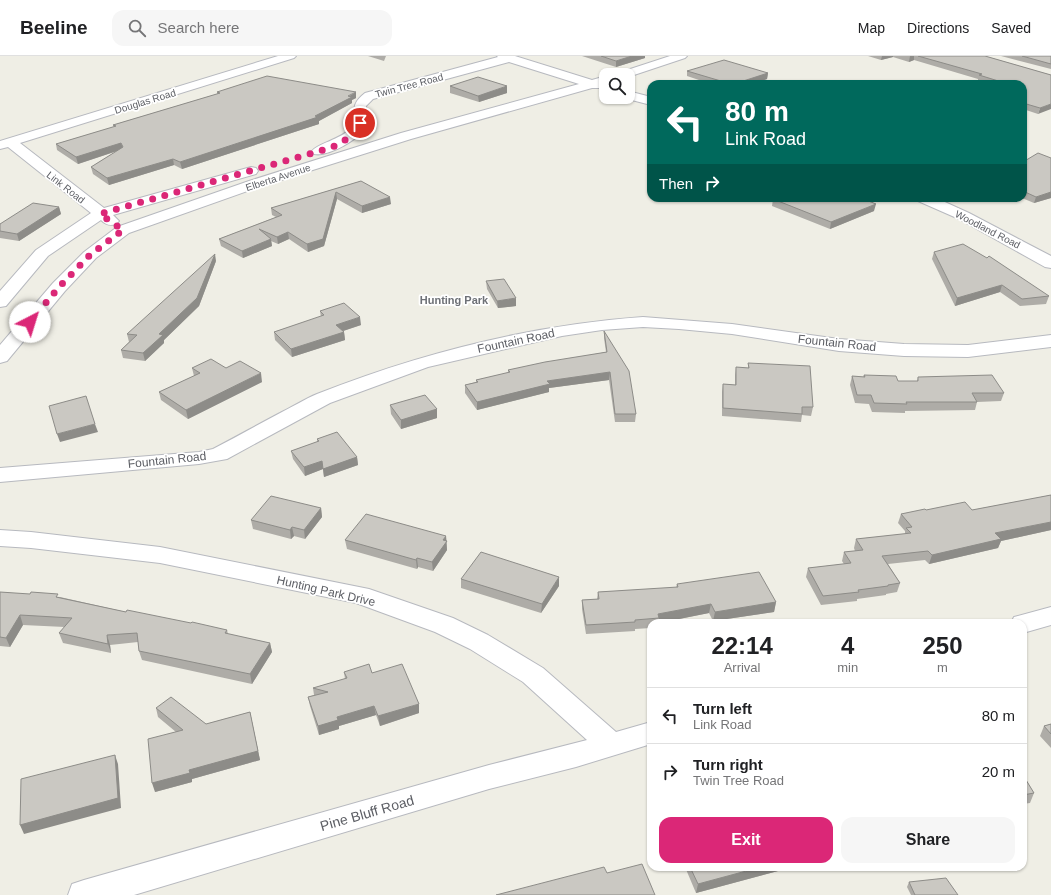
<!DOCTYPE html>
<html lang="en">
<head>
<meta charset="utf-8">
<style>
  body { margin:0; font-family:Arial,sans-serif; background:#f6f6f6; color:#202124; height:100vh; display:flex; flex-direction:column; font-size:15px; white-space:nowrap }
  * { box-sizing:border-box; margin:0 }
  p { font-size:13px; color:#757577 }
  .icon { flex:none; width:22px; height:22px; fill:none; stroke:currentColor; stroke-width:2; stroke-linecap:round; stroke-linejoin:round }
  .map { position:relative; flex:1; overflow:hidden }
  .drawer { position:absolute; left:647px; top:563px; width:380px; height:252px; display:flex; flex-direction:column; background:#fff; border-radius:12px; box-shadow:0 1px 3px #0004 }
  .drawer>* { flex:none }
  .hud { position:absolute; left:647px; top:24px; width:380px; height:122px; border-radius:12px; box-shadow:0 1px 3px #0004; background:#00695c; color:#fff; overflow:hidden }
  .buttons { position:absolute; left:599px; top:12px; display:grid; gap:8px }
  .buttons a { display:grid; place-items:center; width:36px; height:36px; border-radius:8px; background:#fff; box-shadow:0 1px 3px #0004; font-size:20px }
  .pin { position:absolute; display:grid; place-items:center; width:34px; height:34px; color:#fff; margin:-17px; border:2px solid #fff; border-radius:50%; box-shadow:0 1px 4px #0007 }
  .me { position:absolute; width:44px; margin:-22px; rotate:40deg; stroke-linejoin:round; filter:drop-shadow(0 0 3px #0008) }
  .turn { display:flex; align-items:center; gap:14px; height:84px; padding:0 12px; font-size:18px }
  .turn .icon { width:52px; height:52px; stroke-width:2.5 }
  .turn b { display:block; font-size:28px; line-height:34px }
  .then { display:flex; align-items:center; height:38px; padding:0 12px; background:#0003; gap:8px; font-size:15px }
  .eta { display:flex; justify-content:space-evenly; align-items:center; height:68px; text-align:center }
  .eta b { font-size:24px; font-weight:700; line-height:28px }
  .cta { display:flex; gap:8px; margin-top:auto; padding:8px 12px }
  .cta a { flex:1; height:46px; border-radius:12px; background:#db2777; color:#fff; font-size:16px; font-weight:700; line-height:46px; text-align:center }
  .cta a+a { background:#f6f6f6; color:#202124 }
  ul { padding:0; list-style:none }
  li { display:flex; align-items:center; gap:12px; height:56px; padding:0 12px; border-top:1px solid #e0e0e0 }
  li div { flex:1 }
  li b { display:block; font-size:15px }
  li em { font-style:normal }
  header { display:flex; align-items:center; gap:24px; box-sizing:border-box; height:56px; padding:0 20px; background:#fff; border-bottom:1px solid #e0e0e0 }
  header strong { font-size:19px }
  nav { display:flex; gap:22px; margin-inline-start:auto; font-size:14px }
  .search { width:280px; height:36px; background:#f6f6f6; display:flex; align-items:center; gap:10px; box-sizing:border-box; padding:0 14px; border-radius:12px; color:#757577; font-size:15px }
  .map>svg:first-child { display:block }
</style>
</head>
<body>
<header>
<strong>Beeline</strong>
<div class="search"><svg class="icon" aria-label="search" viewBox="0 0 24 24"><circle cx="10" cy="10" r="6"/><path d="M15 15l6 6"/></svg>Search here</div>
<nav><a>Map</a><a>Directions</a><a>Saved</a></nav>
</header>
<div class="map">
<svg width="1051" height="839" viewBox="0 0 1051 839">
  <rect width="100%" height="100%" fill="#efeee5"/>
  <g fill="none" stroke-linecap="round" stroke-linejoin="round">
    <!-- street casing -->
    <g stroke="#b7b9bf" stroke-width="2">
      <path id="street" d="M278 0H296L294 2 20 87 104 152 251 111 256 112 258 115 256 118 113 159 119 165 116 168C110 170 106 169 101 164L48 200 6 250 0 251V235L36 194 91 157 8 91 0 93V85Z
        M497 0H515L592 24 606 20V28L601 29 599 32H592L411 83 259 131 129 177 96 202 65 235 7 305 0 307V289L53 227 84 196 117 171 249 125 401 77 579 28 509 6 373 43 366 50C366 56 368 62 366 68 362 83 328 101 314 98L312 95C317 88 341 83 350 73 361 62 345 52 365 37L498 1Z
        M670 0H687L685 2 628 21V19H616L618 17Z
        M628 35 651 41V49L624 42 628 41Z
        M916 142H936L969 157 1051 200V212L1045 211 959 163 918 145Z
        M643 261 732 268 839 283 904 288 968 289 1051 279V291L968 301 904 300 839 295 732 278 679 273 643 271 602 274 562 280 428 311 330 347 227 403 199 408 0 426V412L199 396 213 393C236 381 259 368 282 356 294 350 305 343 317 338 421 297 532 269 643 261Z
        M0 474 31 476 160 491 369 533 453 562 488 579 543 612 616 676 651 666V688L576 711 489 733 134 839H68L72 828 84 824 489 709 587 684 523 626 470 593 435 576 356 547 160 507 31 492 0 490Z
        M1051 551V569L1023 577V567H1011L1014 561Z"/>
    </g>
    <!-- street -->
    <use href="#street" fill="#fff" fill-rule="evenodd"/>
  </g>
  <!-- wall -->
  <path fill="#aeaca7" d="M368 0H386L384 5Z
    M582 0H645V2L616 11Z
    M868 0H985L1051 19 1038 58 1023 53V28H988L978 25V23L914 4 909 6 893 1 881 4Z
    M1001 0H1051V13Z
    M687 15 768 17 767 23 752 28H711L687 20Z
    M450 30 507 37 479 46 450 37Z
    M217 36 356 42 352 44V47L319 65V68L182 113 174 109 109 129 93 118 91 111 117 95 78 108 57 94 56 88 114 71 113 69 217 38Z
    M1051 102V142L1034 147 1022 142H1023V106Z
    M361 125 391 148 362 157 337 143 324 190 308 196 289 183 278 188 271 185 272 190 243 202 221 190 219 183 276 161 272 159 271 152Z
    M773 143 874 155 830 173 772 150Z
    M59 151 61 158 19 185 0 182V168Z
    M934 196 1049 240 1046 248 1020 250 1000 236 955 250 932 203Z
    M216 205 199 250 164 284V287L145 305 123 302 121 294 129 286 127 278Z
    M486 225 516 250 498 252 487 233Z
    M320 255 361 269 343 275 344 276 345 284 292 301 275 284 274 276 321 261Z
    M604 275 636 358 635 366H615L609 324 549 332V336L477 354 465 337V329L476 326V324L508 317V314L606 296 604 282Z
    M748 307 813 351 811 360 802 359 801 366 722 360V336L723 328 735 329V319L736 311 748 312Z
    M192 312H226L262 326 188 363 161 344 159 336 194 320Z
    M864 319 898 325H917L918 321 1004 337 1001 345 977 346 975 354 905 355V357L872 356 869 348 855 347 850 329 852 320 863 321Z
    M390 349 437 353V362L401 373 391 358Z
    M317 383 357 401 358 409 324 421 323 413 305 420 293 403 291 395 317 386Z
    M1051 439V474L1001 485 998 492 929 508 925 504 888 508 900 527 897 536 886 538V539L857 543V545L821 549 806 521 808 512 844 508 842 505 844 496 855 495 854 492 856 483 905 478V475L898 467 901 458 926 454H972Z
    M321 452 322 461 305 483 294 480 291 483 253 473 251 464Z
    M446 480 447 494 433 515 418 511 417 513 347 493 345 484Z
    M461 523 559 530 541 557 461 532Z
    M677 528 776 546 774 556 713 565 709 557 659 567H651V572L635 573V575L586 578 582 553V544L597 543 598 536 676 532Z
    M0 536 60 541 126 556 227 574 228 578 270 587 272 596 252 628 142 604 139 595 138 586 110 589 111 597 63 587 59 577 65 571 23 569 10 591 0 590Z
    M344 616 372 617 419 657 380 670 376 659 339 670V673L319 679 310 650 308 641 314 639 313 632 345 623Z
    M156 652 206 668 250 656 260 704 192 723V726L155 736 176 676 158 661Z
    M1051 668V692L1040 680 1044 670Z
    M1023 719 1034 737 1030 747 1023 748Z
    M685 811H793L696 837Z
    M909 826 958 839H911L907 831Z"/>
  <!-- shaded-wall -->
  <path fill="#8d8c88" d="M632 0H645V2L616 11V5Z
    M882 0H893V1L881 4Z
    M910 0H914V4L909 6Z
    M768 17 767 23 752 28H734Z
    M507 30V37L479 46 478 40Z
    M356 36V42L352 44V47L319 65V68L182 113 180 106 315 60Z
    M1051 48V53L1038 58 1040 52Z
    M121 87 123 93 78 108 76 101Z
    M173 103 174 109 109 129 107 122Z
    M336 136 337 143 324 190 308 196 307 188Z
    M1051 136V142L1034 147 1036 141Z
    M390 141 391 148 362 157V150Z
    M876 148 874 155 830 173 831 166Z
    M59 151 61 158 19 185 17 178Z
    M288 176 289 183 278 188 277 181Z
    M271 183 272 190 243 202 242 195Z
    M215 198 216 205 199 250 164 284V287L145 305 143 297 159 278Z
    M1002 229 1000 236 955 250 957 242Z
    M516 242V250L498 252 497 245Z
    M360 261 361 269 337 277 336 269Z
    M344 276 345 284 292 301 291 293Z
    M610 316 609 324 549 332V336L477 354V346L547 325Z
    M261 317 262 326 188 363 186 354Z
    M437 353V362L401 373V364Z
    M95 368 98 376 60 386 57 378Z
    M357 401 358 409 324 421 323 413 305 420 304 411 322 405Z
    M321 452 322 461 305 483 304 474Z
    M1051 466V474L1001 485 998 492 929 508 932 499 995 477Z
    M292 471 294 480 291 483 290 474Z
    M446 480 447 494 433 515 432 506 443 484Z
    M417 502 418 511 417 513 416 504Z
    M559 521V530L541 557 542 548Z
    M776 546 774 556 713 565 715 556Z
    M711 548 709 557 659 567V562L658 558Z
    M20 559 23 569 10 591 6 582Z
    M107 579 110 589 111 597 108 588Z
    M270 587 272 596 252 628 250 618Z
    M419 648V657L380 670 378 660Z
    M374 650 376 659 339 670V673L319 679 318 670 337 661Z
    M250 656 260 704 192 723V726L155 736 152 727 189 714Z
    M115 699 118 708 121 752 24 778 20 769Z
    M761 811H793L696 837 698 828Z"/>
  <!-- building -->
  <path fill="#cac8c2" stroke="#8d8c88" d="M601 0H632L616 5Z
    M918 0H985L1051 19V48L1040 52 1023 47V28H1008L979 19 982 18Z
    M1022 0H1051V8Z
    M724 4 768 17 734 28H731L687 15Z
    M267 20 356 36 348 40 352 41 315 60 318 61 180 106 173 103 107 122 91 111 123 91 121 87 76 101 56 88 116 70 113 69 220 37 217 36Z
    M478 21 507 30 478 40 450 30Z
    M1038 97 1051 102V136L1036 141 1023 135V106Z
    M361 125 390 141 362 150 336 136 323 183 307 188 288 176 277 181 259 173 271 183 242 195 219 183 282 159 271 152Z
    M776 142H861L876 148 831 166 773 143Z
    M33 147 59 151 17 178 0 175V168Z
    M963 188 987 202 989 200 1049 240 1022 243 1002 229 957 242 934 196Z
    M215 198 197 242 159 278 163 279 143 297 121 294 137 279 127 278Z
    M504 223 516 242 497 245 486 225Z
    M344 247 360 261 336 269 344 276 291 293 274 276 324 259 320 255Z
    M604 275 629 315 636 358H615L610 316 547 325 550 328 477 346 465 329 478 326 476 324 510 316 508 314 545 306 607 296Z
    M211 303 226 312 240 305 261 317 186 354 159 336 200 317 192 312Z
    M748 307 810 310 813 351H802V358L723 352V328L736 329V311L749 312Z
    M864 319 896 320 898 325H918V321L992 319 1004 337H972L977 346H906L907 348 874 347 871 339H857L852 320 865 321Z
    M425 339 437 353 401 364 390 349Z
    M86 340 95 368 57 378 49 350Z
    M337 376 357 401 323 413 322 405 304 411 291 395 319 385 317 383Z
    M1051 439V466L995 477 1001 483 932 499 928 495 882 500 900 527 888 529V530L858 534 859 536 823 540 808 512 851 507 844 496 863 494 856 483 911 477 906 472 912 471 901 458 925 453 926 454 965 446 972 454Z
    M271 440 321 452 304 474 292 471 290 474 251 464Z
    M366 458 446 480 443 484 447 485 432 506 417 502 416 504 345 484Z
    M481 496 559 521 542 548 461 523Z
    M759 516 776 546 715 556 711 548 658 558 659 562 635 564V566L586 569 582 544 599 543 598 536 678 531 677 528Z
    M0 536 30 538 31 536 58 538 56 541 126 556 127 554 191 567 192 566 227 574 225 577 270 587 250 618 139 595 137 577 107 579 108 588 59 577 72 562 20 559 6 582 0 581Z
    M369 608 372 617 402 608 419 648 378 660 374 650 337 661 338 664 318 670 308 641 328 636 313 632 347 622 344 616Z
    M171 641 206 668 250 656 258 695 189 714 190 717 152 727 148 683 183 674 156 652Z
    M1051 668V678L1044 670Z
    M115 699 118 742 20 769 21 723Z
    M1023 719 1034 737 1023 739Z
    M642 808 655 839H496L604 811 607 817Z
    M690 811H761L698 828Z
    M946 822 958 839H915L909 826Z"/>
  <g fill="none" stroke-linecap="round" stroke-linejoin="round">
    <!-- route -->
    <path stroke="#db2777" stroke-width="7" stroke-dasharray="0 12.6" d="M30 266 59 231 90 199 123 174 100 158 330 92C342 87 355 79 360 67"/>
  </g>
  <g text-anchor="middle" stroke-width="3.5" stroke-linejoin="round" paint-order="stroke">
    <!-- far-street labels -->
    <g font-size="10" fill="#5d5f65" stroke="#fff">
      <text transform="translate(409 29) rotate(-15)" y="4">Twin Tree Road</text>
      <text transform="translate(145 45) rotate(-17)" y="4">Douglas Road</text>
      <text transform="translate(278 121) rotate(-18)" y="4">Elberta Avenue</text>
      <text transform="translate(66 131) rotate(38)" y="4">Link Road</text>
      <text transform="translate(988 173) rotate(27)" y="4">Woodland Road</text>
    </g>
    <!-- far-neighbourhood labels -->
    <g font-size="11" font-weight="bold" fill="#6e7177" stroke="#fff">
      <text x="454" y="248">Hunting Park</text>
    </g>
    <!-- street labels -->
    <g font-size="12" fill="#5d5f65" stroke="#fff">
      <text transform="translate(516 285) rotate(-12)" y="4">Fountain Road</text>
      <text transform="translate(837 287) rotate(6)" y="4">Fountain Road</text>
      <text transform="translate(167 404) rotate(-6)" y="4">Fountain Road</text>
      <text transform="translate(326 535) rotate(13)" y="4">Hunting Park Drive</text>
    </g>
    <!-- near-street labels -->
    <g font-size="14" fill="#5d5f65" stroke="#fff">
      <text transform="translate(367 757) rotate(-16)" y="5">Pine Bluff Road</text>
    </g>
  </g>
</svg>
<div class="buttons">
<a><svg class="icon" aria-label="search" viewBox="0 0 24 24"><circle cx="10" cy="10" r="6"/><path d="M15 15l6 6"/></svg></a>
</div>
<div class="pin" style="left:360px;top:67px;background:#d93025"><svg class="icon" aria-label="arrive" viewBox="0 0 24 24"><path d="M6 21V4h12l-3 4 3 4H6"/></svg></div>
<svg class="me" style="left:30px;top:266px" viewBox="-20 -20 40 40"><circle r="19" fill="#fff"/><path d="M0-13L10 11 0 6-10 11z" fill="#db2777"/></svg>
<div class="hud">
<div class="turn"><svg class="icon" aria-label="left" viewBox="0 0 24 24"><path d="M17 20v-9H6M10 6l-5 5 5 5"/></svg><div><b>80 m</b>Link Road</div></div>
<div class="then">Then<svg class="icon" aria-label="right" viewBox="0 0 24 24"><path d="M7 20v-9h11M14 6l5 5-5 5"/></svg></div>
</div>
<section class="drawer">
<div class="eta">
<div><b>22:14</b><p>Arrival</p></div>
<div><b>4</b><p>min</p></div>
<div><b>250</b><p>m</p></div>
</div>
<ul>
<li><svg class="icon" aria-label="left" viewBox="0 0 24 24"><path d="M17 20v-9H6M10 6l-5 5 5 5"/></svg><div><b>Turn left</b><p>Link Road</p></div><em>80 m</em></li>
<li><svg class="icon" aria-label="right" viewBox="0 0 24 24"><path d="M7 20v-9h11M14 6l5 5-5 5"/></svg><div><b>Turn right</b><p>Twin Tree Road</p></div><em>20 m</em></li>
</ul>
<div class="cta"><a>Exit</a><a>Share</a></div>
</section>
</div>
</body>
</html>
